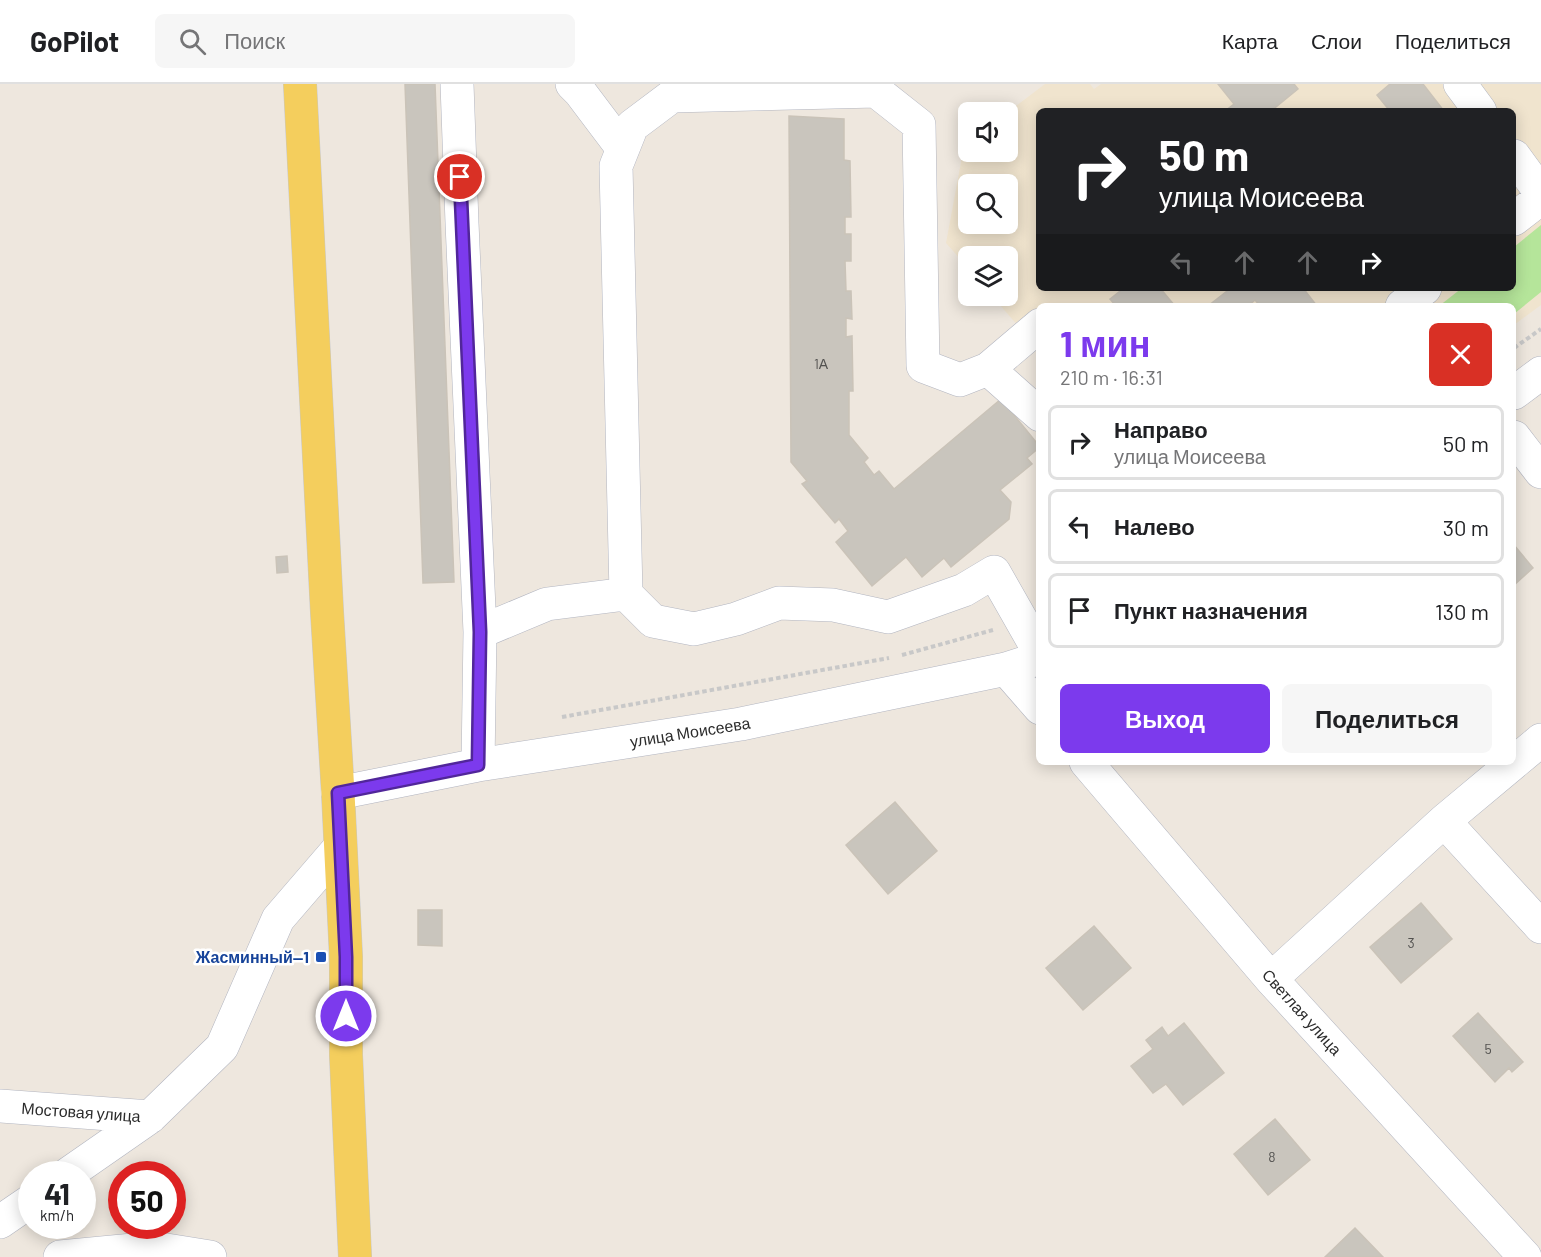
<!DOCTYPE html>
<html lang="ru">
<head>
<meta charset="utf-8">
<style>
  body { margin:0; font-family:Barlow,sans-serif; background:#f6f6f6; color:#202124; height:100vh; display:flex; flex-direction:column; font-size:22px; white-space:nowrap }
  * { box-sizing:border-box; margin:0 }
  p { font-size:20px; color:#757577 }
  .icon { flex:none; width:33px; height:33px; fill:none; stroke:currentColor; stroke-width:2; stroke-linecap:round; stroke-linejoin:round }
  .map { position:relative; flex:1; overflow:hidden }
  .sheet { position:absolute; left:1036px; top:219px; width:480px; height:462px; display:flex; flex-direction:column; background:#fff; border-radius:9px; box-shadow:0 3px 15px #0003 }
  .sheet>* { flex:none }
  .hud { position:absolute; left:1036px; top:24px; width:480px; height:183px; border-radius:9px; box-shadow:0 3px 15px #0003; background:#202124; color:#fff; overflow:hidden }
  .fabs { position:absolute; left:958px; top:18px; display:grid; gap:12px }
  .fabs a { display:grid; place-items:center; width:60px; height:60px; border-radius:9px; background:#fff; box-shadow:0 3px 15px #0003; font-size:30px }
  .speed { position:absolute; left:18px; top:1077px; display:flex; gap:12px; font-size:30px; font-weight:700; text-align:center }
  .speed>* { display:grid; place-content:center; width:78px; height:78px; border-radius:50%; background:#fff; box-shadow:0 3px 15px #0003; line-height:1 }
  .speed small { font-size:15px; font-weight:400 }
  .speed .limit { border:9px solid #d22; background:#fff; color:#111 }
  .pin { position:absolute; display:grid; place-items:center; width:51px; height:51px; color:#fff; margin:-26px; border:3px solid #fff; border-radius:50%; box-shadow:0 2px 6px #0007 }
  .me { position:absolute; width:66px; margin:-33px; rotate:0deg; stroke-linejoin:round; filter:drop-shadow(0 0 4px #0008) }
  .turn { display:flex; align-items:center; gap:21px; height:126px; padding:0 24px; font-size:27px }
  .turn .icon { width:78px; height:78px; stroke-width:2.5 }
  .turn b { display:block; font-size:42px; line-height:51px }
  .lanes { display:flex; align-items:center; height:57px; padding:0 24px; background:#0003; justify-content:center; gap:30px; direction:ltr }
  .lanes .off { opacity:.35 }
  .round { display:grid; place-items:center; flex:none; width:63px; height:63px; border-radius:9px; background:#f6f6f6 }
  .headline { display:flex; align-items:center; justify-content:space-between; height:102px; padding:0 24px }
  h1 { font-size:36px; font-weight:700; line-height:45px; color:#7c3aed }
  .button { display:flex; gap:12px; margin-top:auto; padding:12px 24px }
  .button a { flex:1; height:69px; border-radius:9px; background:#7c3aed; color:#fff; font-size:24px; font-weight:700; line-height:69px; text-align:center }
  .button a+a { background:#f6f6f6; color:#202124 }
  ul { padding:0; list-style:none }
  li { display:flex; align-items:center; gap:18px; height:75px; margin:0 12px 9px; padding:0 12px; border:3px solid #e0e0e0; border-radius:9px }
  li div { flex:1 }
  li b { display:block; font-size:22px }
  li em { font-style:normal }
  header { display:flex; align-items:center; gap:36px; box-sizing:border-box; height:84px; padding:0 30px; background:#fff; border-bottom:2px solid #e0e0e0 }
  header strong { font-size:28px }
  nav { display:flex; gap:33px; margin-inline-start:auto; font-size:21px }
  .search { width:420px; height:54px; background:#f6f6f6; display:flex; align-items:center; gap:15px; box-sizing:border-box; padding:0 21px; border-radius:9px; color:#757577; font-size:22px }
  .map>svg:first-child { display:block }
</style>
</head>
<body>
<header>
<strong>GoPilot</strong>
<div class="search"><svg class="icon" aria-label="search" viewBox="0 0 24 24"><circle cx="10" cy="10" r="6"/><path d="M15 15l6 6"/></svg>Поиск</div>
<nav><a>Карта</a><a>Слои</a><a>Поделиться</a></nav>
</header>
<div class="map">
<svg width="1541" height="1173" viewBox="0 0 1541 1173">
  <rect width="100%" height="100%" fill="#eee7de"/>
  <!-- education -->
  <path fill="#f0e4ce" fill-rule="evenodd" d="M1045 0H1090L1094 5 1101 0H1541V221L1514 241V222H1040L1039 266 992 212H1008V172H969V185L946 159 964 62 969 58V68H1008V28ZM1040 27H1514V204H1040ZM969 100H1008V140H969Z"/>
  <!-- green -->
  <path fill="#b5e59a" d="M1541 141V208L1514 230V222H1439L1462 204H1514V163Z"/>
  <!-- building -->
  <path fill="#c9c5bd" stroke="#cac3b8" stroke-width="1.5" d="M405 0H435L454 498 423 499Z
    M1218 0H1294L1298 5 1271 27H1225L1234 20Z
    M1390 0H1423L1444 27H1390L1377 11Z
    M789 32 844 35V76L850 77 851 133H845V150H851V177H845L846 207H851L852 235 846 234V253L852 252 853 307H849V351L868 374 864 378 874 391 879 387 894 405 1001 315 1040 363 1027 374 1032 380 1000 406 1011 418 1009 435 951 483 944 474 922 493 906 473 872 502 836 458 848 447 839 435 835 439 802 400 807 397 791 378Z
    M1124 204H1160L1175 222H1116L1110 215Z
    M1231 204H1303L1317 222H1260L1255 216 1248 222H1208Z
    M1514 461 1533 484 1514 501Z
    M287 472 288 488 277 489 276 473Z
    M895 718 937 767 888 810 846 761Z
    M1421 819 1452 855 1401 899 1370 863Z
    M418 826H442V862L418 861Z
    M1094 842 1131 884 1083 926 1046 884Z
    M1478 929 1523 978 1512 988 1509 984 1495 998 1453 952Z
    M1184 939 1224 989 1183 1021 1166 1000 1153 1009 1131 982 1153 965 1146 956 1162 943 1168 952Z
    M1275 1035 1310 1076 1268 1111 1234 1070Z
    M1355 1144 1383 1173H1325Z"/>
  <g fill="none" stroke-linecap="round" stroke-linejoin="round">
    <!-- minor casing -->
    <g stroke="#b2b5c0" stroke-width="34">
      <path id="minor" d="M457 0 462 139 480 548
        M572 0 580 8 623 65
        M877 0 876 7 919 41 923 282 960 296 988 285 1040 331
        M1460 0 1480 27
        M1514 72 1541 109
        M1514 135 1541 114
        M1402 222 1425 204
        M988 285 1040 241
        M1514 309 1541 289
        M1514 353 1541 388
        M626 510 653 537 694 545 736 535 779 519 833 521 888 533 964 506 994 488 1040 569
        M1006 585 1040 624
        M1086 678 1271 895 1525 1173
        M478 681 480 548 547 520 626 510 616 82 632 42 672 12 876 7
        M338 709 478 681 741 640 1006 585 1040 574
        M1444 737 1541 843
        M1271 895 1444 737 1541 656
        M0 1022 150 1033 222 963 278 835 340 763
        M68 1090 150 1033
        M0 1138 32 1116
        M60 1173 154 1164 210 1173"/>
    </g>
    <!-- major casing -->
    <g stroke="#c8c8c8" stroke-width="34">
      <path id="major" d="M300 0 327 528 338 709 346 873V971L355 1173"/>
    </g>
    <!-- path -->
    <path stroke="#c8c8c8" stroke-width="4" stroke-dasharray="4.5 3" stroke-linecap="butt" d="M1514 264 1541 245
      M902 571 993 546
      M562 633 889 574"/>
    <!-- minor -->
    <use href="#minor" stroke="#fff" stroke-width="33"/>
    <!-- major -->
    <use href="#major" stroke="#f4ce5d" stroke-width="33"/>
  </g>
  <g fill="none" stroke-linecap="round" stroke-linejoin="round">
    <!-- route casing -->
    <g stroke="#51269a" stroke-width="15">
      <path id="route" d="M346 932V873L338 709 478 681 480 548 460 93"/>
    </g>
    <!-- route -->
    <use href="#route" stroke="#7c3aed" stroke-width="10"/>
  </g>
  <!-- markers -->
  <rect fill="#1a4fb4" stroke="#fff" stroke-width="2" x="315" y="867" width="12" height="12" rx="3"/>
  <g text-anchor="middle" stroke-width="5" stroke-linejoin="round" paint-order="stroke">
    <!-- number labels -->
    <g font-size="14" fill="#535250">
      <text x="821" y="285">1А</text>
      <text x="1411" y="864">3</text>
      <text x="1488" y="970">5</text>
      <text x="1272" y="1078">8</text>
    </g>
    <!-- street labels -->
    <g font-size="16" fill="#2c2c2c" stroke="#fff">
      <text transform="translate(690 648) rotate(-9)" y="6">улица Моисеева</text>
      <text transform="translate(1302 928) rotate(48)" y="6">Светлая улица</text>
      <text transform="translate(81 1028) rotate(4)" y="6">Мостовая улица</text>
    </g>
    <!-- transit labels -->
    <g font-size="16" font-weight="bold" fill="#164399" stroke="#fff" text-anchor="end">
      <text x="309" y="879">Жасминный—1</text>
    </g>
  </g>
</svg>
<div class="fabs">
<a><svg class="icon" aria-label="sound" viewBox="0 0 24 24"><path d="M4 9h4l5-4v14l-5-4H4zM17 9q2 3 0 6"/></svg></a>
<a><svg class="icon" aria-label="search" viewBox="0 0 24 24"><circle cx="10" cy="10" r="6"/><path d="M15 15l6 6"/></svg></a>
<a><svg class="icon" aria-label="layers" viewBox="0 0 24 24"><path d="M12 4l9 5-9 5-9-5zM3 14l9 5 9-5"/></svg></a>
</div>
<div class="speed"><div>41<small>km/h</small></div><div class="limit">50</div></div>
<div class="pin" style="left:460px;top:93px;background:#d93025"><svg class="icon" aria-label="arrive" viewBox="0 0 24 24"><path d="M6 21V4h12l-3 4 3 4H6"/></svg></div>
<svg class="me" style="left:346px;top:932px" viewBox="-20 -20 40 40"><circle r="17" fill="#7c3aed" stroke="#fff" stroke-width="3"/><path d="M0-11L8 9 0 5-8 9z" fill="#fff"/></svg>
<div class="hud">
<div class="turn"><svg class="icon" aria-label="right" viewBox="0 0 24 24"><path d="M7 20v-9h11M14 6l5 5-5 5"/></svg><div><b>50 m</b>улица Моисеева</div></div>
<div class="lanes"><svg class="icon off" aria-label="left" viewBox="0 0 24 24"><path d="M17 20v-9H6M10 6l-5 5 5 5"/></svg><svg class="icon off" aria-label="ahead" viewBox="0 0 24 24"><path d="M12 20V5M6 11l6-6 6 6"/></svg><svg class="icon off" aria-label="ahead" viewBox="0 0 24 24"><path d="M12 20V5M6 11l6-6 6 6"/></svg><svg class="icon" aria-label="right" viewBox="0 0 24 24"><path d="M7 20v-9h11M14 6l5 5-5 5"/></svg></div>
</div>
<section class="sheet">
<div class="headline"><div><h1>1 мин</h1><p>210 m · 16:31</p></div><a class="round" style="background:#d93025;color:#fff"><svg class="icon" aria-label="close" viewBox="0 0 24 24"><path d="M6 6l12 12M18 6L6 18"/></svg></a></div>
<ul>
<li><svg class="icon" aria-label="right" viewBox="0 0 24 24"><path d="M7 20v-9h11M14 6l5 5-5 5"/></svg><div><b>Направо</b><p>улица Моисеева</p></div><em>50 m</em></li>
<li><svg class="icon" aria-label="left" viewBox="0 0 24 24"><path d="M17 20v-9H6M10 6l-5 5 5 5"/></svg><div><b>Налево</b></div><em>30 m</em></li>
<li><svg class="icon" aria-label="arrive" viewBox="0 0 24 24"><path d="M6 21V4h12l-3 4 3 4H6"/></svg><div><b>Пункт назначения</b></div><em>130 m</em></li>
</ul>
<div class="button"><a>Выход</a><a>Поделиться</a></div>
</section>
</div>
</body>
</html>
